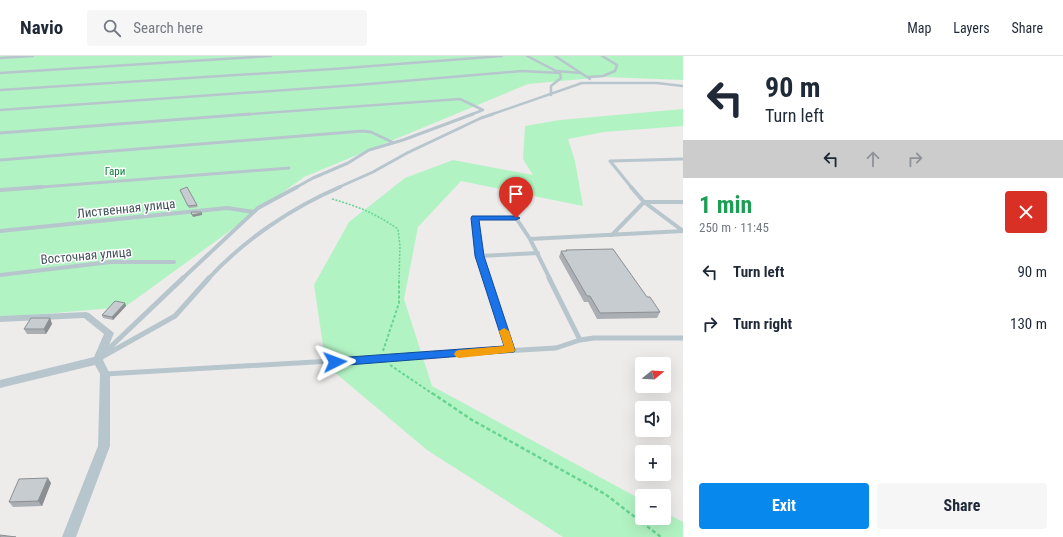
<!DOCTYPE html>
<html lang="en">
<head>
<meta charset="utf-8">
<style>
  body { margin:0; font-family:"Roboto Condensed",sans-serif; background:#f6f6f7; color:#1f2937; height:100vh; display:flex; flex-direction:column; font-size:15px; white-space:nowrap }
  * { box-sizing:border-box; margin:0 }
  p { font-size:13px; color:#747a83 }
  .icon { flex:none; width:22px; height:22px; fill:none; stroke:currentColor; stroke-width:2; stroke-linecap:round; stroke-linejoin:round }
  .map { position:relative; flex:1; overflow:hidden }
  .sheet { display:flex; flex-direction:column; background:#fff; width:380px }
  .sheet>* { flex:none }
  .banner { background:#fff; color:#1f2937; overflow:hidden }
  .needle { width:26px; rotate:72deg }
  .tools { position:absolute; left:635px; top:301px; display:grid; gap:8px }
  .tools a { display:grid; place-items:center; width:36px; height:36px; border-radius:4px; background:#fff; box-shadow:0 4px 16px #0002; font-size:20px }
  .pin { position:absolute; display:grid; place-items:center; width:34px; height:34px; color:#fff; margin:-41px -17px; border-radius:50% 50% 50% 0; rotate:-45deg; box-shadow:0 0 4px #0007 }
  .pin .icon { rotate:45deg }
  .me { position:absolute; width:44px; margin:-22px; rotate:87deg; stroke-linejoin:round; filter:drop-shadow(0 0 3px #0008) }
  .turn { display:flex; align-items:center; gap:14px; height:84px; padding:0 16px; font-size:18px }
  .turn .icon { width:52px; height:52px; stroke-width:2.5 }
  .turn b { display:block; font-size:28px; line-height:34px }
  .lanes { display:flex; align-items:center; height:38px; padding:0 16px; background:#0003; justify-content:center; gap:20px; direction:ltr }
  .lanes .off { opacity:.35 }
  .round { display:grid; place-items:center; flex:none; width:42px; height:42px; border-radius:4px; background:#f6f6f7 }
  .overview { display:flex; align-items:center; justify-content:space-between; height:68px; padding:0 16px }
  h1 { font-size:24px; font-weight:700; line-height:30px; color:#1e9e55 }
  .button { display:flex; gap:8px; margin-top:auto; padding:8px 16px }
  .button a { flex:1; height:46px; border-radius:4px; background:#0688ed; color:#fff; font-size:16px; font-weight:700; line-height:46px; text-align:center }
  .button a+a { background:#f6f6f7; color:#1f2937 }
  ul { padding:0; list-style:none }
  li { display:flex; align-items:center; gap:12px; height:52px; padding:0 16px }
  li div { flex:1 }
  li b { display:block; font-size:15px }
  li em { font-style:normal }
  header { display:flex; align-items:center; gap:24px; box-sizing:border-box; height:56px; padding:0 20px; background:#fff; border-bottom:1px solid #e0e1e3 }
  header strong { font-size:19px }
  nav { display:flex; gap:22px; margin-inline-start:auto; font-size:14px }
  .search { width:280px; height:36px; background:#f6f6f7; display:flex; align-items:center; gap:10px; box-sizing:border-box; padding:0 14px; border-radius:4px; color:#747a83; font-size:15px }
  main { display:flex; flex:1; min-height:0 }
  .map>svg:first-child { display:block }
</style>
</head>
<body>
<header>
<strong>Navio</strong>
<div class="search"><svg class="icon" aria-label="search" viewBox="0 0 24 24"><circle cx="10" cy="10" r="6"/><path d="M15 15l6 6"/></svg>Search here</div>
<nav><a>Map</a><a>Layers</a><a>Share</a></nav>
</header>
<main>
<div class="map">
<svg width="683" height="481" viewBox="0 0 683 481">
  <rect width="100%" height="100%" fill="#eeebeb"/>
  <!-- green -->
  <path fill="#b2f3c3" d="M0 0H683V24L604 21 528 28 304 121 125 251 8 261H0Z
    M683 53V70L604 76 568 83 575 105 583 150 461 125 418 171 404 243 432 330 642 444V462H664V456L683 466V481H563L427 394 326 309 314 229 349 166 405 122 453 104 533 119 523 103 525 70 560 64Z"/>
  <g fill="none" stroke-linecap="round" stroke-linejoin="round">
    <!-- path-far2 -->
    <path stroke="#67d490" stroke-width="1.5" stroke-dasharray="2 1.5" stroke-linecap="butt" d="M332 143C360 151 374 157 398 173L400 190 399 223"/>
    <!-- path-far1 -->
    <path stroke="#67d490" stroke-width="2" stroke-dasharray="3 2" stroke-linecap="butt" d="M383 295 399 247V222
      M390 309 433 338"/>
    <!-- path -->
    <path stroke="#67d490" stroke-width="2.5" stroke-dasharray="4 2.5" stroke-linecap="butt" d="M432 337 472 364 605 438 661 481"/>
    <!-- service-far3 -->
    <path stroke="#b7c6cd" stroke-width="2.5" d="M527 0 560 17 561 22 551 30V39
      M555 0 590 23
      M0 2 33 0
      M557 15 580 17
      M0 17 271 0
      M588 21 603 20 615 15 617 9 602 0
      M0 34 333 13 502 0
      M0 54 357 29 522 15 560 17
      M237 59 460 43 483 54
      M470 59 483 54
      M490 59 582 27H657L683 30"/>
    <!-- service-far2 -->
    <path stroke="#b7c6cd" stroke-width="3" d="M0 77 250 58
      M0 104 363 75 371 76 392 86
      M29 132 289 112
      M295 132 313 122 348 107 369 94 403 84 473 58
      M337 132 373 116 407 97 481 62 493 58
      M632 132 610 105 683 103"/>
    <!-- service-far1 -->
    <path stroke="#b7c6cd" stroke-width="4" d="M0 134 42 131
      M683 146H644L683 175
      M0 175 227 152 254 156
      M612 179 644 146 631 131
      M479 200 475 162H516L530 183
      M0 219 111 206H174
      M182 223 258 152 297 131
      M208 223C244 184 291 152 340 131
      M487 223 479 200 538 197
      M550 223 530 183 683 175"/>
    <!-- service -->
    <path stroke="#b7c6cd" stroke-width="5" d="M486 222 510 294
      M549 222 580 284
      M102 299 183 222
      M100 302 175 260 209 222
      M105 318 556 292 580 284 594 282H683"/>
    <!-- minor -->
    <path fill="#b7c6cd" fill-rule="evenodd" d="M86 256 89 257 114 277 103 304 110 318V390L76 481H62L98 390 100 318 95 309 0 332V324L94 301 104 278 84 262 0 266V260Z"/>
  </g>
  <!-- wall -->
  <path fill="#abafb4" d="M180 134 197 149 198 151 189 152Z
    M566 194 647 241 660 256 657 262 597 263 588 246H584L559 201 561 195H565Z
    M125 247 126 250 113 264 103 262 102 259Z
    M50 262 52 268 46 278H27L24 273Z
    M51 427 42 450 13 451 9 446Z"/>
  <!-- shaded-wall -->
  <path fill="#8b8f92" d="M202 157V159L193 161 192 159Z
    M125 247 126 250 113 264 112 261Z
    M50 262 52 268 46 278 44 273Z
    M48 422 51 427 42 450 38 445Z"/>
  <!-- building -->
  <path fill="#c7ccd1" stroke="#8b8f92" d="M187 131 197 149 188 150 180 134Z
    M191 156H201L202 157 192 159Z
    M613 193 647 241H650L660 256 600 257 590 240H587L561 195H567L566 194Z
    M115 245 125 247 112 261 102 259Z
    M31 262H50L44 273H24Z
    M48 422 38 445 9 446 19 423Z
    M0 479 16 481H0Z"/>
  <!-- route -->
  <path fill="#1a73e8" stroke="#114b97" d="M472 160H516L520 162 516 164H479L484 200 515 294 514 296 335 310 331 308 329 306 331 303 335 302 504 290 475 200 471 162Z"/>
  <!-- slow -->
  <path fill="#f59e0b" d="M504 272 509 275 515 294 514 296 459 302 456 301 454 298 456 295 459 294 504 290 499 275Z"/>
  <g text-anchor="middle" stroke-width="3" stroke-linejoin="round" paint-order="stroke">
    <!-- far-park labels -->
    <g font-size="11" fill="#0d8138" stroke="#fff">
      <text x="115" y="119">Гари</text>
    </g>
    <!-- street labels -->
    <g font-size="13" fill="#42525a" stroke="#fff">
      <text transform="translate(126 152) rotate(-6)" y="5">Лиственная улица</text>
      <text transform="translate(86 199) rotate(-5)" y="5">Восточная улица</text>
    </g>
  </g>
</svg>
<div class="tools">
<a><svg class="needle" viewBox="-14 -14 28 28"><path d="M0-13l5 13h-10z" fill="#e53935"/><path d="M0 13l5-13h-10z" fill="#747a83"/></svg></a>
<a><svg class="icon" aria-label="sound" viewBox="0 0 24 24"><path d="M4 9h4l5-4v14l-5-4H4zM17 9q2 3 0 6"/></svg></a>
<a>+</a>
<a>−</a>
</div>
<div class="pin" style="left:516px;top:162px;background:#d93025"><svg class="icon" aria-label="arrive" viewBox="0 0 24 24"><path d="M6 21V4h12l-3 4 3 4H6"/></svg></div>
<svg class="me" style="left:335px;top:306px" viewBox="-20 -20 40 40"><path d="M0-17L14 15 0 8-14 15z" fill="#1a73e8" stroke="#fff" stroke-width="4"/></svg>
</div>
<section class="sheet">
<div class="banner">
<div class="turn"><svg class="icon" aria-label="left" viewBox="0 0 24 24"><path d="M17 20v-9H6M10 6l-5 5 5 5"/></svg><div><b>90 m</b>Turn left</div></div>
<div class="lanes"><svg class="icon" aria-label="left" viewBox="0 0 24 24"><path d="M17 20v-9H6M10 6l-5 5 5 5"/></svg><svg class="icon off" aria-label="ahead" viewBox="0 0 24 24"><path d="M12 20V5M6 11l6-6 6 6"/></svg><svg class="icon off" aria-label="right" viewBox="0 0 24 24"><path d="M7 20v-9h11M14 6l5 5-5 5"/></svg></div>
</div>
<div class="overview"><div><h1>1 min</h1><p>250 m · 11:45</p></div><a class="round" style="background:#d93025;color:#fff"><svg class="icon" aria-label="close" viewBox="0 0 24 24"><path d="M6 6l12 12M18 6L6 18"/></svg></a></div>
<ul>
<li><svg class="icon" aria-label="left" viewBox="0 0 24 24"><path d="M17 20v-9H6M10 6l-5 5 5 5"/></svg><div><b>Turn left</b></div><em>90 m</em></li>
<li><svg class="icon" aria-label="right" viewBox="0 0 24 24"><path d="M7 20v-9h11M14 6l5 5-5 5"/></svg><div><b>Turn right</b></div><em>130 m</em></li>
</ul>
<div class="button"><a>Exit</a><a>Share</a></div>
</section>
</main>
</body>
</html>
